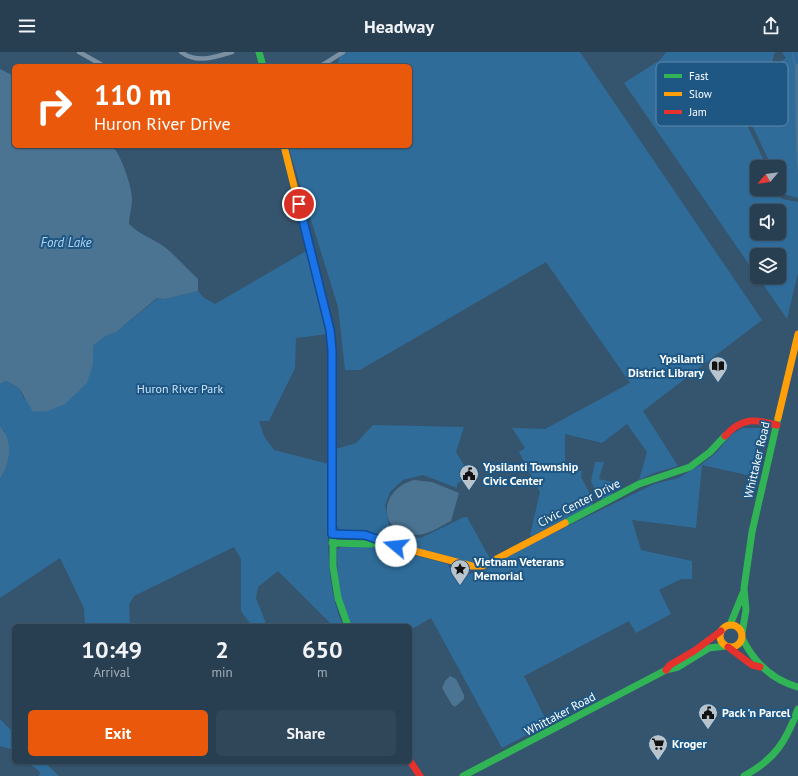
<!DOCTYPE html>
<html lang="en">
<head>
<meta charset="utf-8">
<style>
  body { margin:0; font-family:"PT Sans",sans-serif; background:#304659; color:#f1f3f6; height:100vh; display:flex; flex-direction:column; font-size:15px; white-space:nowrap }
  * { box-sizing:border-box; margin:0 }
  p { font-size:13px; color:#a5afb8 }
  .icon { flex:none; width:22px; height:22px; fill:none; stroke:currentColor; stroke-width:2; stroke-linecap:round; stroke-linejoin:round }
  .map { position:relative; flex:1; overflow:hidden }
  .drawer { position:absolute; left:12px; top:572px; width:400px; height:140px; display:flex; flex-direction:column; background:#283f52; border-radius:6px; box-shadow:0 1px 3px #0004,0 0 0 1px #445869 }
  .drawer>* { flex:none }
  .banner { position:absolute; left:12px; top:12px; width:400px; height:84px; border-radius:6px; box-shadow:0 1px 3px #0004,0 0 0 1px #445869; background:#ea580c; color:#fff; overflow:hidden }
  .needle { width:26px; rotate:241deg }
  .fabs { position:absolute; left:750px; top:108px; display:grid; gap:8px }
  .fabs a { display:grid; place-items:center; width:36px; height:36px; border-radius:6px; background:#283f52; box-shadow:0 1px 3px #0004,0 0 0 1px #445869; font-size:20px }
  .pin { position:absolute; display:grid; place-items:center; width:34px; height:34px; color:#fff; margin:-17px; border:2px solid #fff; border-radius:50%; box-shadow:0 1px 4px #0007 }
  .me { position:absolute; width:44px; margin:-22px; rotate:287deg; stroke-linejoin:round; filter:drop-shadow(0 0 3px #0008) }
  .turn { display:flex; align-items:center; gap:14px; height:84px; padding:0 16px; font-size:18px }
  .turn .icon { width:52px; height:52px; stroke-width:2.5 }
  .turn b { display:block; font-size:28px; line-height:34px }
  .eta { display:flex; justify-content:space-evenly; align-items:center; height:68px; text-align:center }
  .eta b { font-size:24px; font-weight:700; line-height:28px }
  .action { display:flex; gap:8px; margin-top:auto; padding:8px 16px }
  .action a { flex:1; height:46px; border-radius:6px; background:#ea580c; color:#fff; font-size:16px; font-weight:700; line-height:46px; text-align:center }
  .action a+a { background:#304659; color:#f1f3f6 }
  header { display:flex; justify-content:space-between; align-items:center; height:52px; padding:0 16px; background:#283f52; font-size:18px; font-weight:700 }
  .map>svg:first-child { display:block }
</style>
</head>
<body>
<header><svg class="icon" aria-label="menu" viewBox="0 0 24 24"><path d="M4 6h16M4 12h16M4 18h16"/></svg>Headway<svg class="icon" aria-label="share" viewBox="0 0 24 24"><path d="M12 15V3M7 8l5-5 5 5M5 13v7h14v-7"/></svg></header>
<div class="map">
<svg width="798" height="724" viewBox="0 0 798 724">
  <rect width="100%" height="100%" fill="#35546d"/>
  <!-- green -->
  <path fill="#2f6c9a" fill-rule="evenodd" d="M341 0H580L762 268 643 359 678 414 654 421 639 428 647 400 627 372 602 391 565 382V417L582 419 581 425 594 449 592 453 532 484 530 483 540 440 519 400 525 396 512 376 545 377 630 331 546 210 360 318H345L338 255 288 94H410V14H337Z
    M666 0H775L772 10 731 39 767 115H757V137H777L782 147 798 150V221L787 267 758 225H779V203H757V224L624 31 660 8ZM757 159H779V181H757Z
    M782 0H798V146L783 142 779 132V115H772L736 40 786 6Z
    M308 198 328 282 296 286 295 316 269 369H259L264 384 274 398 329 412C329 464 322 525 343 574H333L278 519 258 535 256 546 267 574H252L241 559V507L234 495 134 544 129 553 130 574H85L84 556 60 506 0 546V427L3 422 5 380 0 374V332L6 329 19 336 24 347 93 312V294L104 285 116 280 158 246 165 247 198 239 203 245 215 252Z
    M373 373 464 375 456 400 470 423 457 432V436L423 423 403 428 390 440 385 453 389 473 404 483 421 486 464 465H467L489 505V509L476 513 380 485 364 479H340L336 472V397L356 391Z
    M743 376H763L751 424 702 413 696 476 632 468 641 498 692 509V527H681L659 538 671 562 636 581 629 569 524 624 548 672 502 696 431 566 410 578V574H350C339 549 337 524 337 497L342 495H383L448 512 450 517 468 522 483 519 523 496 654 432 678 426 702 412 716 401 732 382Z
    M595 410H604L599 427 612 430 611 436 613 443 603 448 599 446 591 429Z
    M0 667 14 681V698L0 694Z
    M28 710H44L59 724H39L40 720Z"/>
  <!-- water -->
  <path fill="#4b7493" d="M798 11V127L796 93 795 14Z
    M0 17 14 24V94H112C121 102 132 135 132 147 132 156 129 164 129 172 140 183 154 187 166 196 177 205 187 217 198 227V239L165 247 157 246 116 280 104 285 93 294V312L87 331 65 352 48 359 33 360 19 336 6 329 0 332Z
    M0 374C14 390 10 410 0 427Z
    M414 428 432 430 459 441 451 469C439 475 427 484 413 483 378 480 378 438 414 428Z
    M450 624 456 627 464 643V647L455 655 452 653 442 636 445 629Z"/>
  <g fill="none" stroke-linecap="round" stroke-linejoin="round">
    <!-- stream -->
    <path stroke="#4b7493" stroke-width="1" d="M792 0 795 14"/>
    <!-- street -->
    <path stroke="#7b90a3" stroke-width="4.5" d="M79 0 104 14
      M181 0C197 12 215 5 232 0
      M321 14 343 0"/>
    <!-- fast -->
    <path stroke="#30b455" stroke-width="7" d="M259 0 263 14
      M333 459V514L338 546 348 574
      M565 471 639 432 690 415 710 400 725 384
      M332 491 370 492 380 490
      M730 573 743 541
      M742 581 746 558 744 536 752 480 778 366
      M742 586C754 610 771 628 798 635
      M463 724 666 618 678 615 709 596 726 594
      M744 724C775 707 786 690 798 657"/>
    <!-- slow -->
    <path stroke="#ff9f0a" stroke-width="7" d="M284 94 330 278 332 308
      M778 366 798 282
      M332 482 365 483 380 490 472 514H483L565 471
      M720 584a11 11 0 1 1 22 0a11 11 0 1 1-22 0Z"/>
    <!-- jam -->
    <path stroke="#e5322d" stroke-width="7" d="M332 308 333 459
      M725 384C742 365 755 367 777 373
      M728 595 752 613 760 615
      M666 618 670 613 694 599 721 579
      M410 709 420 724"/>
  </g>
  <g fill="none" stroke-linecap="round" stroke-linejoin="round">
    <!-- route casing -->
    <g stroke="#114b97" stroke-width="10">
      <path id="route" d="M299 152 330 278 332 298V482L365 483 396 494"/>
    </g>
    <!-- route -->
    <use href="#route" stroke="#1a73e8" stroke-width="7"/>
  </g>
  <!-- icons -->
  <defs>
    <g id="library-pin" transform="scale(1)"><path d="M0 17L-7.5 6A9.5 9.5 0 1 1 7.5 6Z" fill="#b8c3cc" stroke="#1e5784"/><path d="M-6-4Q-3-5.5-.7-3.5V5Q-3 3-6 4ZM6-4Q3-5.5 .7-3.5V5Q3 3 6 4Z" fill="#111"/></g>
    <g id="civic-pin" transform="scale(1)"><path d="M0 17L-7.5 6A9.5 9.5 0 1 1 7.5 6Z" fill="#b8c3cc" stroke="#1e5784"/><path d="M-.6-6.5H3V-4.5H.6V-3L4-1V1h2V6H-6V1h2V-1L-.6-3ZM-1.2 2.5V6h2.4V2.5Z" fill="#111"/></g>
    <g id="sight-pin" transform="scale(1)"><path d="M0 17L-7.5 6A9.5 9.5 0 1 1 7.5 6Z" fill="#b8c3cc" stroke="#1e5784"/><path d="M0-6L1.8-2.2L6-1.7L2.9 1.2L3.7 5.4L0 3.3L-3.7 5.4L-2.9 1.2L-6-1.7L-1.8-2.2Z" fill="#111"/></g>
    <g id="supermarket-pin" transform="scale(1)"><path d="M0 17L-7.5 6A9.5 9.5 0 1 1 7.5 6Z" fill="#b8c3cc" stroke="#1e5784"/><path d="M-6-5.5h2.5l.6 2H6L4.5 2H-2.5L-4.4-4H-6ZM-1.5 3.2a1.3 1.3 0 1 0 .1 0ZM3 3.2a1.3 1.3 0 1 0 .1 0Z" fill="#111"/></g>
  </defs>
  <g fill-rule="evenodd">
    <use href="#library-pin" x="718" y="314"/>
    <use href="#civic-pin" x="469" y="422"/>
    <use href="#sight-pin" x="460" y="517"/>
    <use href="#civic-pin" x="708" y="661"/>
    <use href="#supermarket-pin" x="658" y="692"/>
  </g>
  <g text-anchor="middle" stroke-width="4" stroke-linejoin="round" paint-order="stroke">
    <!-- poi labels -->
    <g font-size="12" font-weight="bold" fill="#fff" stroke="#1e5784" text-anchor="start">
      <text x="704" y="311" text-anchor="end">Ypsilanti<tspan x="704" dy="14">District Library</tspan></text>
      <text x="483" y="419">Ypsilanti Township<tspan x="483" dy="14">Civic Center</tspan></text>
      <text x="474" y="514">Vietnam Veterans<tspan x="474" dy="14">Memorial</tspan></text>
      <text x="722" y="665">Pack 'n Parcel</text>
      <text x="672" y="696">Kroger</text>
    </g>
    <!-- park labels -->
    <g font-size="12" fill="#cae4f7" stroke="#1e5784">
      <text x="180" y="341">Huron River Park</text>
    </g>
    <!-- street labels -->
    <g font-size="12" fill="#fff" stroke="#1e5784">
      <text transform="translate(757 408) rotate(-77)" y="4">Whittaker Road</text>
      <text transform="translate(579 451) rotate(-27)" y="4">Civic Center Drive</text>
      <text transform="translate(560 662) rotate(-28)" y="4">Whittaker Road</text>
    </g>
    <!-- water labels -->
    <g font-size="13" font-style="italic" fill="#b1d6f1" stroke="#1e5784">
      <text x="66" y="195">Ford Lake</text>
    </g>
  </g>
  <!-- legend -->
  <rect x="656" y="10" width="132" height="64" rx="6" fill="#1e5784" stroke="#6289a9" stroke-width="1"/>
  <rect x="664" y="22" width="18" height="4" fill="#30b455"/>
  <rect x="664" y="40" width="18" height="4" fill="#ff9f0a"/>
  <rect x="664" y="58" width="18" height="4" fill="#e5322d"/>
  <g font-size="11" fill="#fff">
    <text x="689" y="28">Fast</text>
    <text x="689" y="46">Slow</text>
    <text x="689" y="64">Jam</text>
  </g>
</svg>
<div class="fabs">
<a><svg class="needle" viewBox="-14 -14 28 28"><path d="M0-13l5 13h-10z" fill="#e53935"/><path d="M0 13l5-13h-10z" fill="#a5afb8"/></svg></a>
<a><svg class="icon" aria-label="sound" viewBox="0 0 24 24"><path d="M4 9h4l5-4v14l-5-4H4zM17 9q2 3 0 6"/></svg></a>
<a><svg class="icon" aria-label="layers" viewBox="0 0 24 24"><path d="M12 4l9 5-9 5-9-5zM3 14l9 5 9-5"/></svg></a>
</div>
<div class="pin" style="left:299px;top:152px;background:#d93025"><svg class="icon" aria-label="arrive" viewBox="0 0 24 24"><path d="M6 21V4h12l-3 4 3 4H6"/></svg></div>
<svg class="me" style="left:396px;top:494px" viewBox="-20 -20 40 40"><circle r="19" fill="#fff"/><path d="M0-13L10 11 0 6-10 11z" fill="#1a73e8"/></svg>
<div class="banner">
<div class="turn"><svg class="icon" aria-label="right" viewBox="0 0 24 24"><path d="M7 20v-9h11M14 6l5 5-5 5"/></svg><div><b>110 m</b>Huron River Drive</div></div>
</div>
<section class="drawer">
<div class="eta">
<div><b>10:49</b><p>Arrival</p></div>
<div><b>2</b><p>min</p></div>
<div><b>650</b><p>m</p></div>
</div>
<div class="action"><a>Exit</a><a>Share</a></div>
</section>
</div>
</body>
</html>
